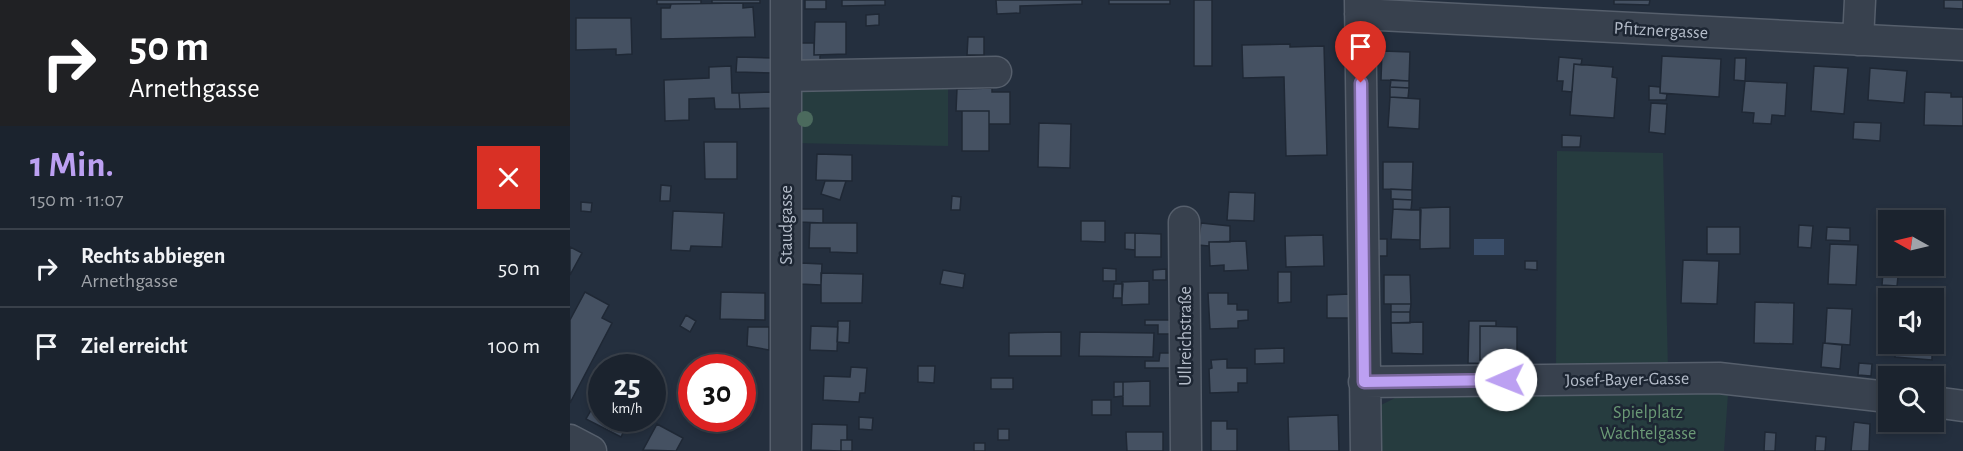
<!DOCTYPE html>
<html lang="de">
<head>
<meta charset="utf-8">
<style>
  body { margin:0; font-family:"Alegreya Sans",sans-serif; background:#242b36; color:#f1f3f6; height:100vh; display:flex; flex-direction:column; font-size:22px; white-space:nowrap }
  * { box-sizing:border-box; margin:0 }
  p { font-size:20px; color:#a0a4aa }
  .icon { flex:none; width:33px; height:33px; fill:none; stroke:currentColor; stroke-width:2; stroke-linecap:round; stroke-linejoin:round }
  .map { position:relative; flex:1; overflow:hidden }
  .details { display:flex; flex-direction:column; background:#1b232e; width:570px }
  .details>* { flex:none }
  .guide { background:#202124; color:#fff; overflow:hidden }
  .needle { width:39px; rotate:278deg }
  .fabs { position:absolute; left:1308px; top:210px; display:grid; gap:12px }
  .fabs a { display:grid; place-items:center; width:66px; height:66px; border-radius:0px; background:#1b232e; box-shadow:0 3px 9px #0003,0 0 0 2px #39404a; font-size:30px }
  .speed { position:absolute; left:18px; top:354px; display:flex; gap:12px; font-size:30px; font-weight:700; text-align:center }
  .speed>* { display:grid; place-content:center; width:78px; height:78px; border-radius:50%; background:#1b232e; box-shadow:0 3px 9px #0003,0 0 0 2px #39404a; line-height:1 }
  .speed small { font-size:15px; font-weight:400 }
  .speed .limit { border:9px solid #d22; background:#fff; color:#111 }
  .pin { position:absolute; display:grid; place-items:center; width:51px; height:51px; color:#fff; margin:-62px -26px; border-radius:50% 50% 50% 0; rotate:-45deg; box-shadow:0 0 6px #0007 }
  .pin .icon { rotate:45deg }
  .me { position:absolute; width:66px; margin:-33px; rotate:269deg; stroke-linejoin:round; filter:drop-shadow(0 0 4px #0008) }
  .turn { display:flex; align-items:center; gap:21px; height:126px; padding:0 30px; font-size:27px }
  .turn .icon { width:78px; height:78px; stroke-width:2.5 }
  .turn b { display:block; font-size:42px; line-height:51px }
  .round { display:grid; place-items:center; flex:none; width:63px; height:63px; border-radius:0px; background:#242b36 }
  .summary { display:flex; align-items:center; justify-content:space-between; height:102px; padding:0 30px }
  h1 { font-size:36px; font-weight:600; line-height:45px; color:#bca0f2 }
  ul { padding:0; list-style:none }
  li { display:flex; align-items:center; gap:18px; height:78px; padding:0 30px; border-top:2px solid #39404a }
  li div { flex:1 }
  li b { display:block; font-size:22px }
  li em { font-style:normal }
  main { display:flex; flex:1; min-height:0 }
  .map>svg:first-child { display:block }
</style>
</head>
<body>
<main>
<section class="details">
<div class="guide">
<div class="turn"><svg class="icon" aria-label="right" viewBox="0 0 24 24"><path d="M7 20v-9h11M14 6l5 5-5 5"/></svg><div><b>50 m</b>Arnethgasse</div></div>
</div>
<div class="summary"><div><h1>1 Min.</h1><p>150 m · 11:07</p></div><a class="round" style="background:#d93025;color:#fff"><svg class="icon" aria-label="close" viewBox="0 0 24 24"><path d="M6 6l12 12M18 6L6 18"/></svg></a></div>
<ul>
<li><svg class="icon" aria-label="right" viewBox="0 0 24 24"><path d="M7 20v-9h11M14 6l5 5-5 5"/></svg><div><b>Rechts abbiegen</b><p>Arnethgasse</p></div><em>50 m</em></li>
<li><svg class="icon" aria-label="arrive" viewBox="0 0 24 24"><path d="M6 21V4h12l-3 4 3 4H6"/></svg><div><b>Ziel erreicht</b></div><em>100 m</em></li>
</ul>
</section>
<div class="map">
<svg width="1393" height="451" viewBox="0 0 1393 451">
  <rect width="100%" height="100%" fill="#242f3e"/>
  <!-- green -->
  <path fill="#263c3f" d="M378 78V146L222 143 223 80Z
    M987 151 1093 153 1098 370H986Z
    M1004 394H1158L1154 451H805L804 419 811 405 829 396Z"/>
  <!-- water -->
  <path fill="#394c67" d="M904 239H934V255H904Z"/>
  <!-- building -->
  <path fill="#455162" stroke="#1f2835" stroke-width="1.5" d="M87 0H131V4H87Z
    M142 0H190V3H142Z
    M235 0H256V9H235Z
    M272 0H315V5L272 6Z
    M426 0H512V4L450 6V13L427 14Z
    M539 0H600V4H539Z
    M624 0H642V66H624Z
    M1044 0H1080L1079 5 1044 4Z
    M1374 0H1393V9L1374 8Z
    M173 3V8L183 7 185 37 91 39V8H100L101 4Z
    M309 14V25L296 26V15Z
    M6 18H61L62 54 46 55V49L6 50Z
    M245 22H276V54L244 55Z
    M398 37H414V55H397Z
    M230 43H244V55H250V63H230Z
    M720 44V47L754 46 757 155 716 156 714 77 673 78 672 45Z
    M812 51 840 52 839 81 811 80Z
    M1092 56 1151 59 1149 97 1090 93Z
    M167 57 203 58 202 73 166 72Z
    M989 57 1012 59 1011 65 1004 64 1002 92 992 91 993 81H987Z
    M1165 58H1176L1175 81 1164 80Z
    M1004 64 1043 67 1042 77 1047 78 1044 118 1000 115Z
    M161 66 162 93H169L170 109H145L144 98 119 99V120L95 121 94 80 139 78V67Z
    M1244 66 1278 68 1274 114 1241 111Z
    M1300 68 1337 71 1334 103 1298 100Z
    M821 80 839 81V88L820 87Z
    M1175 81 1217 83 1215 116 1202 115 1201 124 1183 123 1184 113 1172 112Z
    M1079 86 1090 87V93L1097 94 1096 100H1079Z
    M820 87 839 88 838 98 820 97Z
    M422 88V92H440V124H419V111H386L387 89Z
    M201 92V108L170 109 169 93Z
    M1355 92 1381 93V97H1393V126L1354 125Z
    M820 97 850 99 849 129 818 127Z
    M1081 103 1097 104 1095 134 1079 132Z
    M392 111H419V151H392Z
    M1284 122 1311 123 1310 141 1283 139Z
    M469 123 501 124 500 168 468 167Z
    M992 135 1011 136 1010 147H992Z
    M134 142H167V179H135Z
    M247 154 282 155V181L246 180Z
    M813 162H843L842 190 813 189Z
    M255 181H276L270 200 251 194Z
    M91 185 101 186 100 201H90Z
    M821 189 842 190V200L821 199Z
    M659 192 685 193 684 221 657 220Z
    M382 196 391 197 390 210H381Z
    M823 199 842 200 841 210 823 209Z
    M11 202 22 203 21 212 11 211Z
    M880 207V248L850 249V208Z
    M230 209H253V223L229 222Z
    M823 209 851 210 850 240 821 239Z
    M103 211 154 213 152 247 121 246 120 251 101 250Z
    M511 221H535V242L511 241Z
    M240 223H287V253L260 252V248H239Z
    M631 223 660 226V242H639V246L628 245Z
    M1229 225 1243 226 1241 248 1228 247Z
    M1137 227H1170V254H1137Z
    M1257 227 1280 228V241L1256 240Z
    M555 233H565V250L555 249Z
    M565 233 591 234V257H565Z
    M753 235 754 266 716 267 715 236Z
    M802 239H817V256H802Z
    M676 241 678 270 654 271V265L640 266 639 242Z
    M1260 244 1288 245 1286 285 1258 284Z
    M0 247 12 253 0 275Z
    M1113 260 1149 261 1147 304 1111 303Z
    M1314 260H1318V266L1329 267 1327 286 1312 285Z
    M955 261H967V270L955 269Z
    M231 263 252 264 251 285 230 284Z
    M533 268 546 269V281H533Z
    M596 269V280H583V270Z
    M373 270 395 274 393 288 370 284Z
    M708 272H721V302L708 303Z
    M251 273 293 274 292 303H251Z
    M814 275H840L841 304H814Z
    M579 281V304L552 305V282Z
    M544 284H553L552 298H543Z
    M15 292 39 305 32 318 42 323 0 403V320Z
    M151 292 195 293V320L150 319Z
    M638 293H658V304H667V310H678V320L668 321V328L640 329Z
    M780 294 781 318H757V295Z
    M1185 302 1224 303 1223 344 1184 343Z
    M821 304H841L840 312H821Z
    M1257 308 1282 309 1280 345 1255 343Z
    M821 312H840V323H821Z
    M116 315 126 321 120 332 110 326Z
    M575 320H602L601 334H588V325H575Z
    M268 321H280L279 343 267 342Z
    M899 321H926V326H910V360H927L926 364 898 363Z
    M853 322V354L822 353 821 323Z
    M241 326 268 327 267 351 240 350Z
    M910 326 947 327V361L910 360Z
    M178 327H199V350L177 346Z
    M491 332V356H439V333Z
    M510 332 584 333 583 357 509 356Z
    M1253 343 1272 345 1270 369 1251 367Z
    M1326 344H1362V360L1325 357Z
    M714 348V363L685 364V349Z
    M590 353H602L601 368H575V361H589Z
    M657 359V368H677V383H668V392L640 393 639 369 642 368 641 360Z
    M1289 363 1302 364 1301 376 1288 375Z
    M348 366H365L364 383 348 382Z
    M1358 366 1375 367 1374 385H1364V376H1357Z
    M281 367 297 368 295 393H290L289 402 253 400 254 376 280 377Z
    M421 378H443V389H421Z
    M580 381V406H553V382Z
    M544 382H553V396L544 397Z
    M32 391V418H60L51 437 16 419Z
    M522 400H541V415H522Z
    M768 415 769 451H719L718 417Z
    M289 417 303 418 302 430 289 429Z
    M641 421H657V429H667V451H641Z
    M1284 422 1300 424 1299 451H1281Z
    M87 424 113 438 106 451 73 450Z
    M242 424 277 425V440H271V451L241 450Z
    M428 429H439V440H428Z
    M556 432H593V451H557Z
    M1195 432 1206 433 1205 451H1194Z
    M1246 436 1256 437 1255 451H1245Z
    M271 440H282V451H271Z
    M404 443H415V451H404Z"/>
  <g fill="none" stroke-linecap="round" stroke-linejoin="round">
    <!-- minor casing -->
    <g stroke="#565f6c" stroke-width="33">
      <path id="minor" d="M790 0 796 451
        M790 14 1393 45
        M1288 40 1290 0
        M216 76 426 72
        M614 222 616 451
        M794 382 1149 378 1318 397
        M1364 402 1393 406
        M0 440 21 451
        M216 451V0"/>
    </g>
    <!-- minor -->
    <use href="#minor" stroke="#38414e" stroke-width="30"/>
  </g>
  <!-- trees -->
  <circle fill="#4b6a5d" cx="235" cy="119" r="8"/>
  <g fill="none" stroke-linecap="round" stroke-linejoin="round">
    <!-- route casing -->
    <g stroke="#7a689d" stroke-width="15">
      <path id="route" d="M791 83 794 382 936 380"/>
    </g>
    <!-- route -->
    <use href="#route" stroke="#bca0f2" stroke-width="10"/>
  </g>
  <g text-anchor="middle" stroke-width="5" stroke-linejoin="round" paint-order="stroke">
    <!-- street labels -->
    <g font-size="18" fill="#b4bcc9" stroke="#1d2633">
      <text transform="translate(1091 30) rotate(3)" y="6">Pfitznergasse</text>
      <text transform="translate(216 225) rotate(-90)" y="6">Staudgasse</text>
      <text transform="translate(615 336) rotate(-90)" y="6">Ullreichstraße</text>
      <text transform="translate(1057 379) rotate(-1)" y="6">Josef-Bayer-Gasse</text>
    </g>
    <!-- park labels -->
    <g font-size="18" fill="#6b9a76" stroke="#1d2633">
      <text x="1078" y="418">Spielplatz<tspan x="1078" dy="21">Wachtelgasse</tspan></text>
    </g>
  </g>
</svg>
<div class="fabs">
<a><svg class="needle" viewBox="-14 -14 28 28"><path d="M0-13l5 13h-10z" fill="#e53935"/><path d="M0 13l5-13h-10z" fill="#a0a4aa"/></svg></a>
<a><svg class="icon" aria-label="sound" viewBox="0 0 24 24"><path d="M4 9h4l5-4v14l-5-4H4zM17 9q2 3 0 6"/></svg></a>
<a><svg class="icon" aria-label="search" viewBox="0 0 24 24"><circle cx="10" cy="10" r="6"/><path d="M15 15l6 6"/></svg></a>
</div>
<div class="speed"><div>25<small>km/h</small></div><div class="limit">30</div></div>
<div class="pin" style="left:791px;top:83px;background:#d93025"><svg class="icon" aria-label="arrive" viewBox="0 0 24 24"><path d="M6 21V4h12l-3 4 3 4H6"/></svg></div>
<svg class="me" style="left:936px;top:380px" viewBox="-20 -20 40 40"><circle r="19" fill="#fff"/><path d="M0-13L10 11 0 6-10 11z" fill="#bca0f2"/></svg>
</div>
</main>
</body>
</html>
